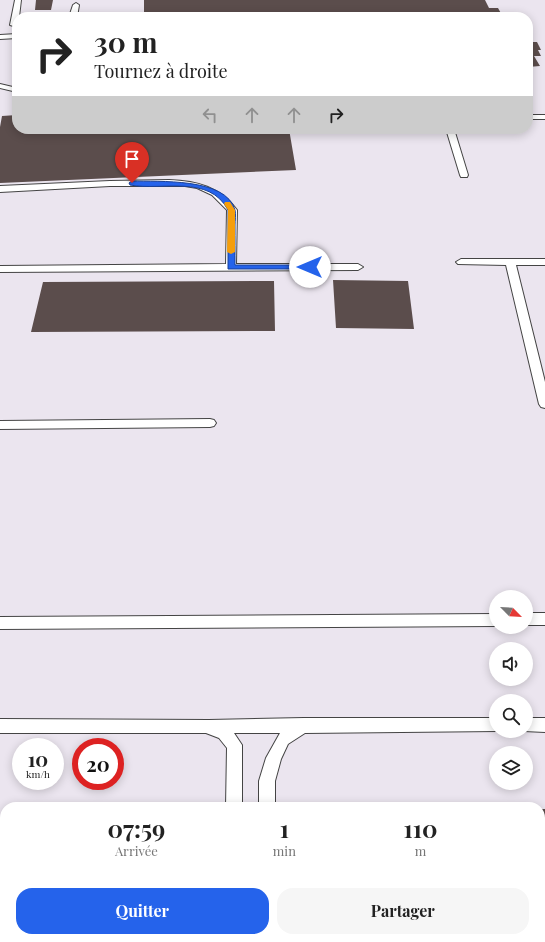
<!DOCTYPE html>
<html lang="fr">
<head>
<meta charset="utf-8">
<style>
  body { margin:0; font-family:"Playfair Display",serif; background:#f6f6f6; color:#222; height:100vh; display:flex; flex-direction:column; font-size:15px; white-space:nowrap }
  * { box-sizing:border-box; margin:0 }
  p { font-size:13px; color:#767676 }
  .icon { flex:none; width:22px; height:22px; fill:none; stroke:currentColor; stroke-width:2; stroke-linecap:round; stroke-linejoin:round }
  .map { position:relative; flex:1; overflow:hidden }
  .drawer { position:absolute; left:0px; top:802px; width:545px; height:140px; display:flex; flex-direction:column; background:#fff; border-radius:16px 16px 0 0; box-shadow:0 2px 10px #0003 }
  .drawer>* { flex:none }
  .hud { position:absolute; left:12px; top:12px; width:521px; height:122px; border-radius:16px; box-shadow:0 2px 10px #0003; background:#fff; color:#222; overflow:hidden }
  .needle { width:26px; rotate:114deg }
  .controls { position:absolute; left:489px; top:590px; display:grid; gap:8px }
  .controls a { display:grid; place-items:center; width:44px; height:44px; border-radius:50%; background:#fff; box-shadow:0 2px 10px #0003; font-size:20px }
  .speed { position:absolute; left:12px; top:738px; display:flex; gap:8px; font-size:20px; font-weight:700; text-align:center }
  .speed>* { display:grid; place-content:center; width:52px; height:52px; border-radius:50%; background:#fff; box-shadow:0 2px 10px #0003; line-height:1 }
  .speed small { font-size:10px; font-weight:400 }
  .speed .limit { border:6px solid #d22; background:#fff; color:#111 }
  .pin { position:absolute; display:grid; place-items:center; width:34px; height:34px; color:#fff; margin:-41px -17px; border-radius:50% 50% 50% 0; rotate:-45deg; box-shadow:0 0 4px #0007 }
  .pin .icon { rotate:45deg }
  .me { position:absolute; width:44px; margin:-22px; rotate:270deg; stroke-linejoin:round; filter:drop-shadow(0 0 3px #0008) }
  .turn { display:flex; align-items:center; gap:14px; height:84px; padding:0 16px; font-size:18px }
  .turn .icon { width:52px; height:52px; stroke-width:2.5 }
  .turn b { display:block; font-size:28px; line-height:34px }
  .lanes { display:flex; align-items:center; height:38px; padding:0 16px; background:#0003; justify-content:center; gap:20px; direction:ltr }
  .lanes .off { opacity:.35 }
  .eta { display:flex; justify-content:space-evenly; align-items:center; height:68px; text-align:center }
  .eta b { font-size:24px; font-weight:700; line-height:28px }
  .cta { display:flex; gap:8px; margin-top:auto; padding:8px 16px }
  .cta a { flex:1; height:46px; border-radius:16px; background:#2563eb; color:#fff; font-size:16px; font-weight:700; line-height:46px; text-align:center }
  .cta a+a { background:#f6f6f6; color:#222 }
  .map>svg:first-child { display:block }
</style>
</head>
<body>
<div class="map">
<svg width="545" height="942" viewBox="0 0 545 942">
  <rect width="100%" height="100%" fill="#fffaf4"/>
  <!-- industrial -->
  <path fill="#ebe5ef" fill-rule="evenodd" d="M0 0H545V942H0ZM17 17H528V129H17ZM496 597H526V627H496ZM496 649H526V679H496ZM496 701H526V731H496ZM21 747H55V781H21ZM81 747H115V781H81ZM496 753H526V783H496ZM5 807H540V937H5Z"/>
  <!-- building -->
  <path fill="#5b4d4c" d="M36 0H53L51 10H35Z
    M144 0H485L489 8H498L503 17H144Z
    M528 42H537L541 50H538L541 56H534L540 66 528 67Z
    M17 115V129H289L296 170 0 183V127L2 116Z
    M333 280 408 281 414 329 336 328Z
    M274 281 275 331 31 332 43 282Z
    M540 809H545V942H315L314 937H540Z"/>
  <g fill="none" stroke-linecap="round" stroke-linejoin="round">
    <!-- lane casing -->
    <g stroke="#444" stroke-width="2">
      <path id="lane" d="M15 0H21L19 17H17V27L10 25Z
        M76 3 79 5 77 17H69L73 5Z
        M17 34V38L0 39V35Z
        M0 84 17 88V92L0 88Z
        M528 115H545V119H528Z
        M446 129H454L468 175 467 177H461L460 175Z
        M169 180C197 181 220 187 237 210L236 264H358L363 267 358 270 0 272V266L226 264 227 210 212 195 197 188 185 186H110L0 192V186L110 181Z
        M461 259H545V265H516L545 382V408L541 407 539 404 506 265 458 264 456 262Z
        M210 419 214 420 216 423 214 426 210 427 0 429V421Z
        M526 613H545V625H526Z
        M496 614V626L0 629V617Z
        M304 718H496V731H498L305 733 288 744 281 759 275 781V807H259V781L266 758 280 733H234L242 745V807H226L227 748 219 738 206 733H0V719L209 720Z
        M526 718H545V732L524 731H526Z
        M223 937H241V942H223Z
        M260 937H278V942H260Z"/>
    </g>
    <!-- lane -->
    <use href="#lane" fill="#fff" fill-rule="evenodd"/>
  </g>
  <!-- route -->
  <path fill="#2563eb" stroke="#184099" d="M132 181C158 182 226 177 235 210 236 214 235 221 235 225 235 239 235 252 235 265H310L314 267 310 269H228V210C209 174 162 191 130 185L129 183Z"/>
  <!-- slow -->
  <path fill="#f59e0b" d="M225 202H230L235 210V252L231 254 227 252 228 210 224 204Z"/>
</svg>
<div class="controls">
<a><svg class="needle" viewBox="-14 -14 28 28"><path d="M0-13l5 13h-10z" fill="#e53935"/><path d="M0 13l5-13h-10z" fill="#767676"/></svg></a>
<a><svg class="icon" aria-label="sound" viewBox="0 0 24 24"><path d="M4 9h4l5-4v14l-5-4H4zM17 9q2 3 0 6"/></svg></a>
<a><svg class="icon" aria-label="search" viewBox="0 0 24 24"><circle cx="10" cy="10" r="6"/><path d="M15 15l6 6"/></svg></a>
<a><svg class="icon" aria-label="layers" viewBox="0 0 24 24"><path d="M12 4l9 5-9 5-9-5zM3 14l9 5 9-5"/></svg></a>
</div>
<div class="speed"><div>10<small>km/h</small></div><div class="limit">20</div></div>
<div class="pin" style="left:132px;top:183px;background:#d93025"><svg class="icon" aria-label="arrive" viewBox="0 0 24 24"><path d="M6 21V4h12l-3 4 3 4H6"/></svg></div>
<svg class="me" style="left:310px;top:267px" viewBox="-20 -20 40 40"><circle r="19" fill="#fff"/><path d="M0-13L10 11 0 6-10 11z" fill="#2563eb"/></svg>
<div class="hud">
<div class="turn"><svg class="icon" aria-label="right" viewBox="0 0 24 24"><path d="M7 20v-9h11M14 6l5 5-5 5"/></svg><div><b>30 m</b>Tournez à droite</div></div>
<div class="lanes"><svg class="icon off" aria-label="left" viewBox="0 0 24 24"><path d="M17 20v-9H6M10 6l-5 5 5 5"/></svg><svg class="icon off" aria-label="ahead" viewBox="0 0 24 24"><path d="M12 20V5M6 11l6-6 6 6"/></svg><svg class="icon off" aria-label="ahead" viewBox="0 0 24 24"><path d="M12 20V5M6 11l6-6 6 6"/></svg><svg class="icon" aria-label="right" viewBox="0 0 24 24"><path d="M7 20v-9h11M14 6l5 5-5 5"/></svg></div>
</div>
<section class="drawer">
<div class="eta">
<div><b>07:59</b><p>Arrivée</p></div>
<div><b>1</b><p>min</p></div>
<div><b>110</b><p>m</p></div>
</div>
<div class="cta"><a>Quitter</a><a>Partager</a></div>
</section>
</div>
</body>
</html>
